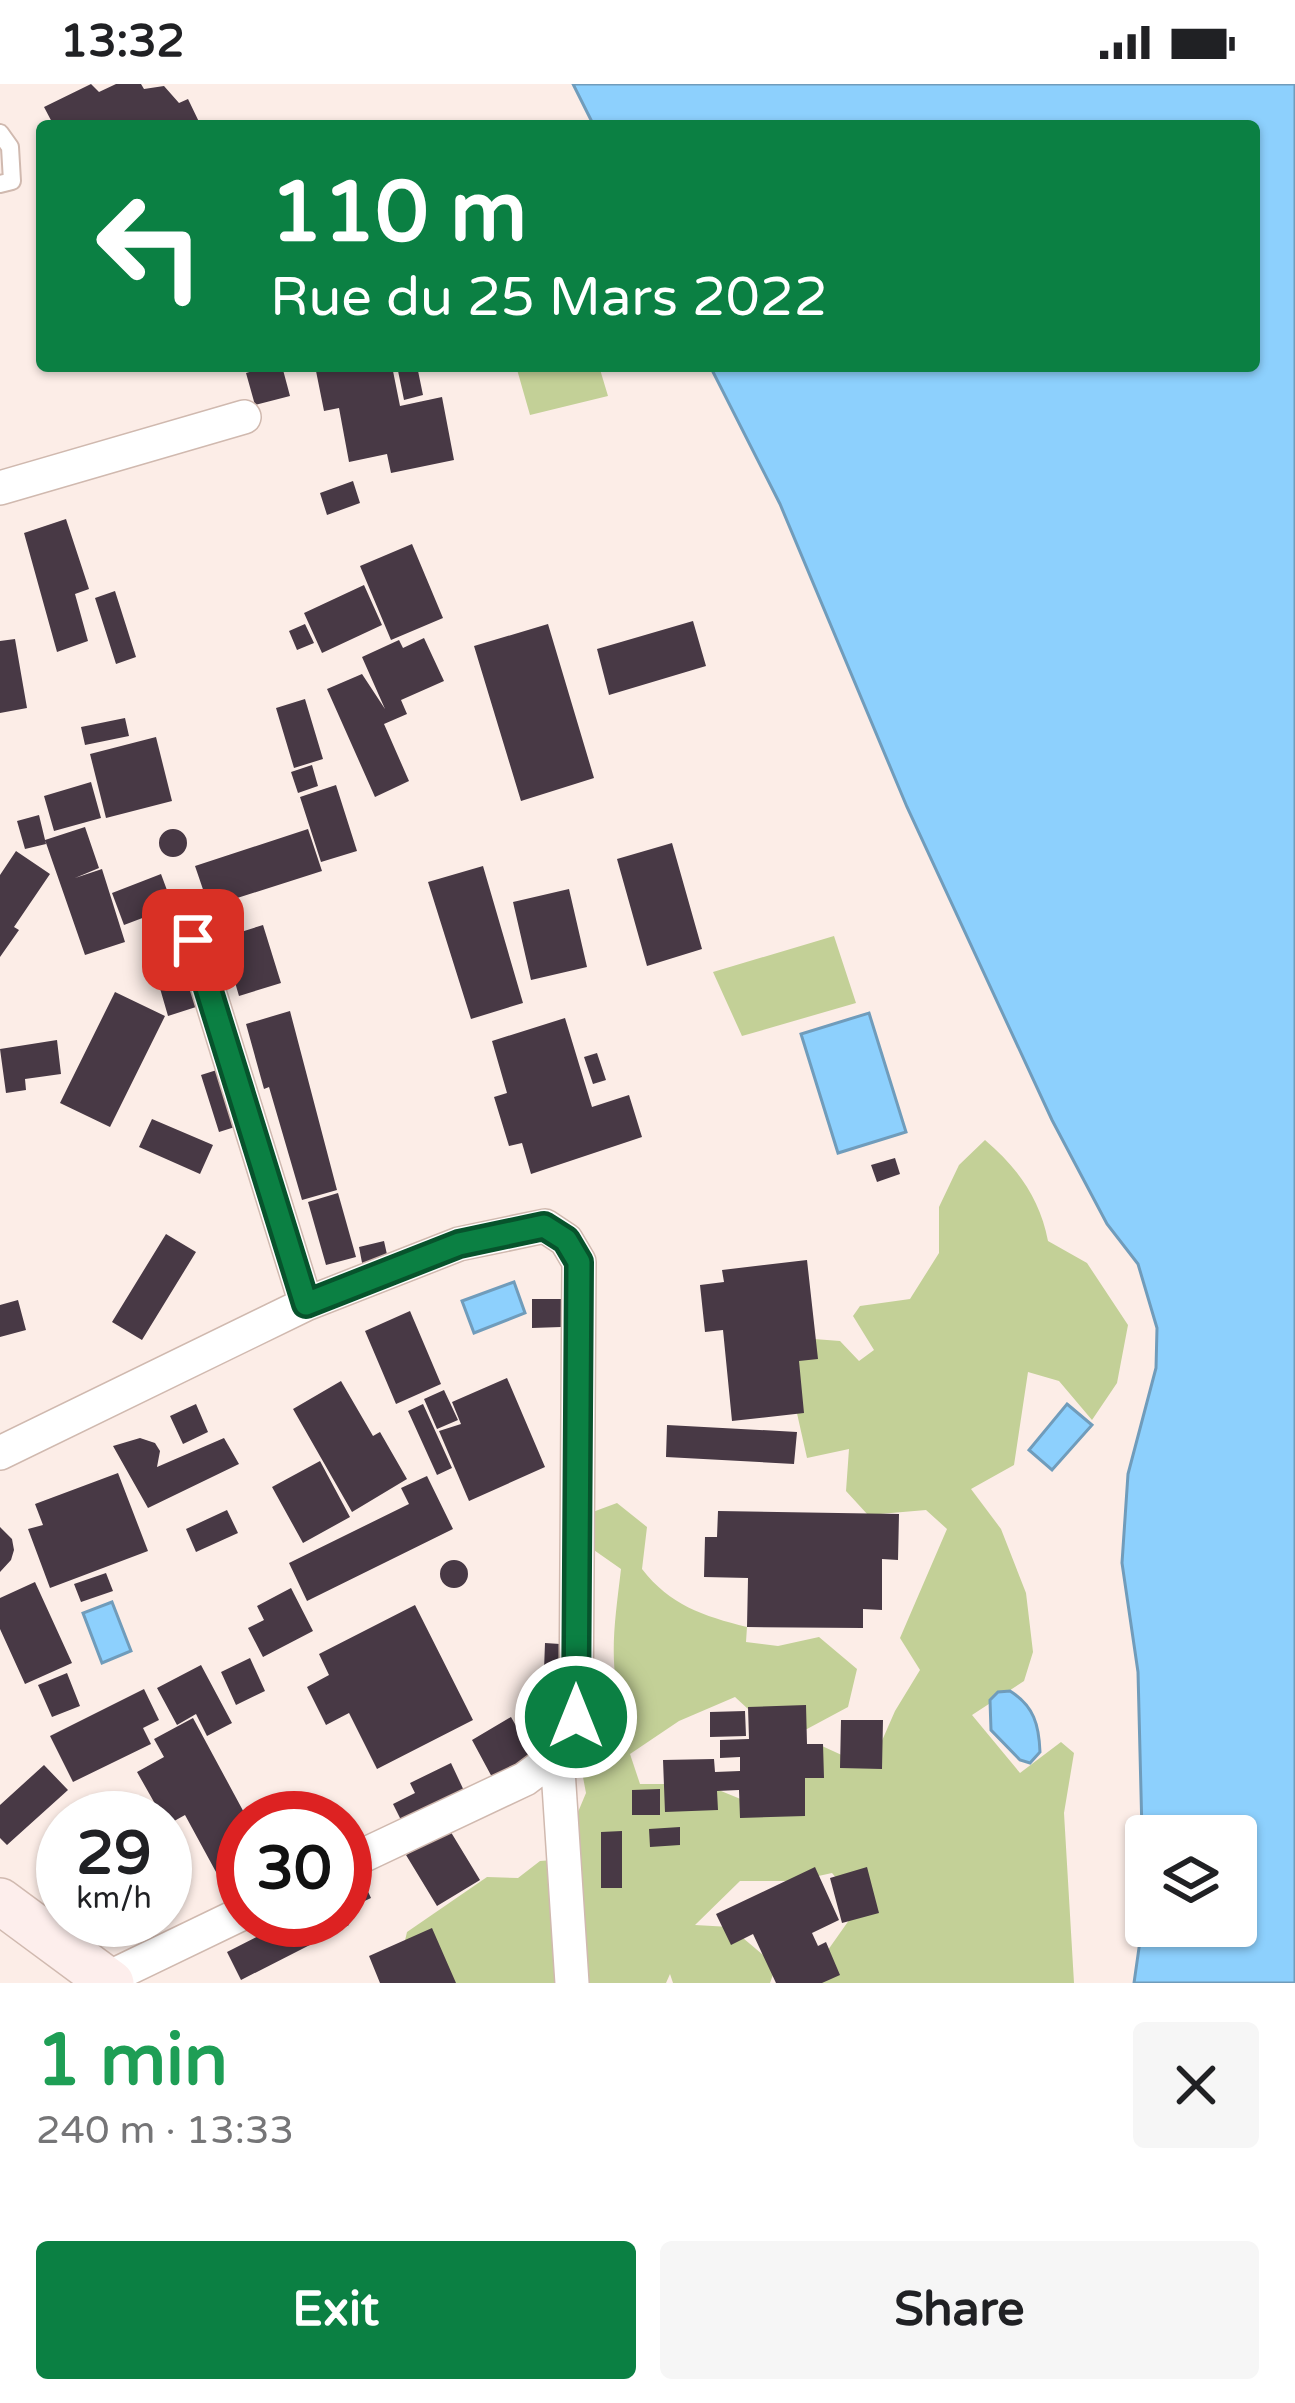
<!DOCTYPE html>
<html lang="en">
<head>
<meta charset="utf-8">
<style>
  body { margin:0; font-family:"Varela Round",sans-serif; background:#f6f6f6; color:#202124; height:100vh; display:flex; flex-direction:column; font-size:45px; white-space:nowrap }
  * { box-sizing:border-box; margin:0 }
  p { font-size:39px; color:#757577 }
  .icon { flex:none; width:66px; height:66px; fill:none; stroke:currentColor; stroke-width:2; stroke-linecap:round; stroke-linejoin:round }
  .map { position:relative; height:1899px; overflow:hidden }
  .sheet { display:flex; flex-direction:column; background:#fff; flex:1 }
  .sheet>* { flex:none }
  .top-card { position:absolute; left:36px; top:36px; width:1224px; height:252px; border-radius:12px; box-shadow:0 3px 9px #0004; background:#0b8043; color:#fff; overflow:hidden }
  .buttons { position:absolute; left:1125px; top:1731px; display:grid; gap:24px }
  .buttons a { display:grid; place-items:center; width:132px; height:132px; border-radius:12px; background:#fff; box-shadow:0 3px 9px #0004; font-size:60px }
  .speed { position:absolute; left:36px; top:1707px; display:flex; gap:24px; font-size:60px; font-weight:700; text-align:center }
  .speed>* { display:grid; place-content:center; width:156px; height:156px; border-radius:50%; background:#fff; box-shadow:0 3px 9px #0004; line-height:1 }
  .speed small { font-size:30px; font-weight:400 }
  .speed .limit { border:18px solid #d22; background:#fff; color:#111 }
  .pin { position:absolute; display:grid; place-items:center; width:102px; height:102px; color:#fff; margin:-51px; border-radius:24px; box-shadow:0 6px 18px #0006 }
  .me { position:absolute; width:132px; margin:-66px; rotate:0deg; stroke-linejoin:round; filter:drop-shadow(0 0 9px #0008) }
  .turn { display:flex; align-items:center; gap:42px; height:252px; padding:0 36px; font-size:54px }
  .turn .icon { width:156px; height:156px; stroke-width:2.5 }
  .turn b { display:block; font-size:84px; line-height:102px }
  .round { display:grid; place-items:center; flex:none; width:126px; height:126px; border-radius:12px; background:#f6f6f6 }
  .headline { display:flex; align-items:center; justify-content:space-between; height:204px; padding:0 36px }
  h1 { font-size:72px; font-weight:700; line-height:90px; color:#1e9e55 }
  .action { display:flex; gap:24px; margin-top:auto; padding:24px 36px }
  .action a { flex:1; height:138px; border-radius:12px; background:#0b8043; color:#fff; font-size:48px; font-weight:700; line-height:138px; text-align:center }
  .action a+a { background:#f6f6f6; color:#202124 }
  .status { display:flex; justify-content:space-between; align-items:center; height:84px; padding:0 60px; background:#fff; direction:ltr }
  .status svg { height:33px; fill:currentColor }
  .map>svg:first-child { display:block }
</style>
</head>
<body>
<div class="status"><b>13:32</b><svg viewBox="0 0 49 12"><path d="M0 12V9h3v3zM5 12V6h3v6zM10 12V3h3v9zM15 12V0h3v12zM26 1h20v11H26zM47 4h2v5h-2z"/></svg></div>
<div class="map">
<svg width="1295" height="1899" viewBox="0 0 1295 1899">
  <rect width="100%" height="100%" fill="#fcede7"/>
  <!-- green -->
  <path fill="#c3d097" d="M516 282H599L608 312 530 331Z
    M834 852 856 919 742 952 713 888Z
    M985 1056C1018 1084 1040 1115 1048 1157L1087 1179 1128 1241 1117 1299 1092 1336 1059 1297 1028 1288 1014 1381 971 1405 1001 1445 1026 1509 1033 1568 1024 1597 972 1631 1020 1689 1061 1658 1074 1669 1064 1729 1074 1899H812L816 1883 859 1822 832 1789 796 1797H740L695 1841 730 1843 776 1882 770 1899H673L670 1890 666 1899H427L400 1878 407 1848 487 1793 518 1794 540 1777 578 1774 573 1740 586 1709 578 1667 592 1647 626 1641C607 1583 614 1545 621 1485L591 1464 590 1429 617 1419 647 1443 642 1485C670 1521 703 1532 747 1543L746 1558 778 1562 819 1553 857 1585 848 1623 807 1645 773 1648 735 1613 679 1637 630 1670 640 1700H704L760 1723 822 1662 870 1684 895 1627 920 1586 900 1554 947 1445 926 1426 868 1431 846 1407 849 1365 807 1374 792 1307 801 1254 840 1257 859 1277 874 1266 853 1232 860 1222 910 1215 939 1169V1123L959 1081Z"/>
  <!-- water -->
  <path fill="#8dd0fd" stroke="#709cbb" stroke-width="3" fill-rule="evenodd" d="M573 0H1295V1899H1134L1144 1829 1138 1588 1122 1479 1128 1390 1156 1284 1157 1244 1138 1180 1107 1140 1052 1036 907 723 780 420 710 282H1254V42H594ZM1236 1752V1842H1146V1752Z
    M869 929 906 1048 838 1069 801 950Z
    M514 1198 525 1229 474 1249 462 1217Z
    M1067 1320 1092 1341 1052 1386 1029 1366Z
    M112 1518 131 1567 102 1579 83 1529Z
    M1010 1607C1034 1622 1039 1641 1040 1668L1030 1679 1020 1676 991 1646 990 1616 998 1608Z"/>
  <!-- building -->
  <path fill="#483945" d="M91 0 99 8 116 0H141L144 5 164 2 179 19 188 15 201 42H54L44 23Z
    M270 282H282L290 312 255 321 246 289Z
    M315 282H392L400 322 442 313 454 376 391 389 387 370 349 378 339 324 324 327Z
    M397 282H417L423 311 404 316Z
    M353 397 360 419 327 431 320 409Z
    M66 435 89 505 75 510 88 557 57 568 24 449Z
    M412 460 443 534 391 556 360 482Z
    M364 501 382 541 322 569 304 529Z
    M115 507 136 573 116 580 95 514Z
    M693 537 706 582 609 611 597 565Z
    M305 540 314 559 297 566 289 547Z
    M548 540 594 694 521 717 474 562Z
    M424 554 444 597 401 616 407 630 384 640 409 697 375 713 327 605 362 590 385 625 362 573 399 556 403 564Z
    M15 555 27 624 0 629V557Z
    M305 615 323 675 294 684 276 624Z
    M125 634 129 652 85 661 81 643Z
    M156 653 172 717 106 734 90 670Z
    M312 681 318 702 298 709 291 688Z
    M91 698 101 734 54 747 44 712Z
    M336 701 357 767 321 778 300 713Z
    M39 731 46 760 25 765 17 737Z
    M85 743 99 784 75 794 102 785 125 858 85 871 45 756Z
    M159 759a14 14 0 1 1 28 0a14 14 0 1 1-28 0Z
    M308 745 322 787 209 823 195 782Z
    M672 759 702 865 647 882 617 775Z
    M16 767 50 790 14 843 19 846 0 873V791Z
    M483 782 523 919 471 935 428 798Z
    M161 790 181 844 161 852 153 830 124 841 112 809Z
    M569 805 587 883 531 896 513 818Z
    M196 810 206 840 191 845 181 815Z
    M263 841 281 899 239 912 222 854Z
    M171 851 178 880 159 885 152 856Z
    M185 885 196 923 168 932 157 894Z
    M115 908 165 932 110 1043 60 1019Z
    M290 927 337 1106 302 1116 269 1003 264 1005 246 940Z
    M565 934 592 1023 629 1011 642 1053 531 1090 522 1059 509 1062 494 1013 507 1009 492 957Z
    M57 956 61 990 25 995 26 1006 6 1009 0 965Z
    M597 969 606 996 593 1000 584 973Z
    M220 985 238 1042 219 1048 201 991Z
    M152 1035 213 1061 200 1090 139 1063Z
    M895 1074 900 1090 877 1098 871 1081Z
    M338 1109 356 1173 326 1181 308 1118Z
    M166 1150 196 1168 142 1256 112 1238Z
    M384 1157 390 1184 364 1189 359 1163Z
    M807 1176 818 1275 799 1277 804 1329 732 1337 723 1246 705 1248 700 1201 724 1198 722 1186Z
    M532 1215H561V1243L532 1244Z
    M18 1216 26 1246 0 1253V1221Z
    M410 1227 441 1300 396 1320 365 1247Z
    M507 1294 545 1383 469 1417 439 1347 461 1340 452 1318Z
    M341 1297 373 1352 380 1348 407 1395 352 1428 293 1325Z
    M444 1306 458 1336 437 1345 424 1315Z
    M196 1320 208 1348 183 1360 170 1332Z
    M423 1320 452 1384 437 1391 408 1327Z
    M667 1341 797 1348 794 1380 666 1373Z
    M140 1354 155 1359 160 1367 157 1383 224 1354 239 1380 148 1424 113 1362Z
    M320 1377 350 1433 303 1459 272 1403Z
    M118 1389 148 1467 50 1504 28 1445 43 1441 35 1420Z
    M427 1392 453 1445 307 1517 289 1479 409 1420 401 1404Z
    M227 1426 238 1449 196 1468 186 1445Z
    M718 1427 899 1430 898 1476 882 1475V1526L863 1525V1544L747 1543 748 1494 704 1493 705 1453H717Z
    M0 1443 12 1455 14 1466 11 1476 0 1488Z
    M440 1490a14 14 0 1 1 28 0a14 14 0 1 1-28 0Z
    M106 1489 113 1507 81 1518 74 1500Z
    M35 1498 72 1579 25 1600 0 1545V1514Z
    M291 1504 313 1547 263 1573 248 1544 264 1536 257 1522Z
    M415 1521 473 1636 377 1685 349 1629 326 1641 307 1603 329 1591 319 1570Z
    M545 1559 560 1560 559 1587 544 1586Z
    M250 1574 265 1607 236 1621 221 1588Z
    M201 1581 232 1639 207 1652 196 1630 177 1641 157 1604Z
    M67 1589 80 1622 52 1633 38 1601Z
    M144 1605 159 1636 143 1644 151 1660 73 1698 50 1652Z
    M806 1621 807 1660H823L824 1694H805V1732L740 1734 739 1706 717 1707 718 1726 665 1728 663 1676 714 1675 715 1688 740 1687V1673L720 1674V1656L749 1655 748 1623Z
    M745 1627 746 1652 710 1653V1628Z
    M511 1633 533 1672 493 1695 472 1656Z
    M193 1634 247 1734H243V1787L222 1799 185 1731 167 1741 137 1688 164 1673 154 1655Z
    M841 1636H883L882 1685 840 1684Z
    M451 1679 466 1711 404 1742 393 1720 415 1709 410 1699Z
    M44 1681 68 1706 7 1761 0 1754V1721Z
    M660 1705V1731H632V1706Z
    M680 1743V1761L650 1763 649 1745Z
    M449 1745 480 1796 437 1822 406 1771Z
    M622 1747V1804H601V1748Z
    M815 1783 839 1836 812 1849 818 1862 826 1858 840 1891 822 1899H776L753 1850 731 1861 716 1830Z
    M867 1783 879 1829 842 1839 830 1794Z
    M364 1799 371 1814 345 1826V1808Z
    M290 1836H346L349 1841 241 1896 227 1868Z
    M432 1844 456 1899H380L369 1872Z"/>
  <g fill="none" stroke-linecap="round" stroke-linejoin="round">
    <!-- lane casing -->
    <g stroke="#d0b9af" stroke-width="20">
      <path id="lane" d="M0 49 10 63 12 97 0 100"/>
    </g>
    <!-- street casing -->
    <g stroke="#d0b9af" stroke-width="36">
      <path id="street" d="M0 404 244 333
        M193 856 306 1220
        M0 1369 306 1220 459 1160 545 1142 566 1156 579 1178 576 1633 557 1671 525 1695 345 1780
        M557 1671 572 1899
        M106 1895 243 1829"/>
    </g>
    <!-- secondary casing -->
    <g stroke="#d0b9af" stroke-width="48">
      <path id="secondary" d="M0 1817 111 1899"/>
    </g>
    <!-- lane -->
    <use href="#lane" stroke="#fff" stroke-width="16"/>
    <!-- street -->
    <use href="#street" stroke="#fff" stroke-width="33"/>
    <!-- secondary -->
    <use href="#secondary" stroke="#fdeeec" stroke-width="45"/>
  </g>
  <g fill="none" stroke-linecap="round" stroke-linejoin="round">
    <!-- route casing -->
    <g stroke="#07532c" stroke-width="30">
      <path id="route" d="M193 856 306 1220 459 1160 544 1142 566 1156 579 1178 576 1633"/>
    </g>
    <!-- route -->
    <use href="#route" stroke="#0b8043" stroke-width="21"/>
  </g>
</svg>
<div class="buttons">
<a><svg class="icon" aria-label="layers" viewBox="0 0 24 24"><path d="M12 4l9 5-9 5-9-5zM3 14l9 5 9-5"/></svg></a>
</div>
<div class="speed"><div>29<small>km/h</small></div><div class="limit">30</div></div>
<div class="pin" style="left:193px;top:856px;background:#d93025"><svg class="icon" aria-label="arrive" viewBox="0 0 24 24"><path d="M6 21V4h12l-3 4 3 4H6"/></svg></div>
<svg class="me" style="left:576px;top:1633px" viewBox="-20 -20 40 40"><circle r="17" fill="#0b8043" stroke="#fff" stroke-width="3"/><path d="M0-11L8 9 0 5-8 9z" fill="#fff"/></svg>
<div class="top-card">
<div class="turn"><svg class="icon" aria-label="left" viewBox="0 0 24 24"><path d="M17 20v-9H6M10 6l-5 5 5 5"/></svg><div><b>110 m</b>Rue du 25 Mars 2022</div></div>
</div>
</div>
<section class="sheet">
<div class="headline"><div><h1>1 min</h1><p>240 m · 13:33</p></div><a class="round"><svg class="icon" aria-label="close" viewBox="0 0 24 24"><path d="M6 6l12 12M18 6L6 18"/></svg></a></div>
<div class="action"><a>Exit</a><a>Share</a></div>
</section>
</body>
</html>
